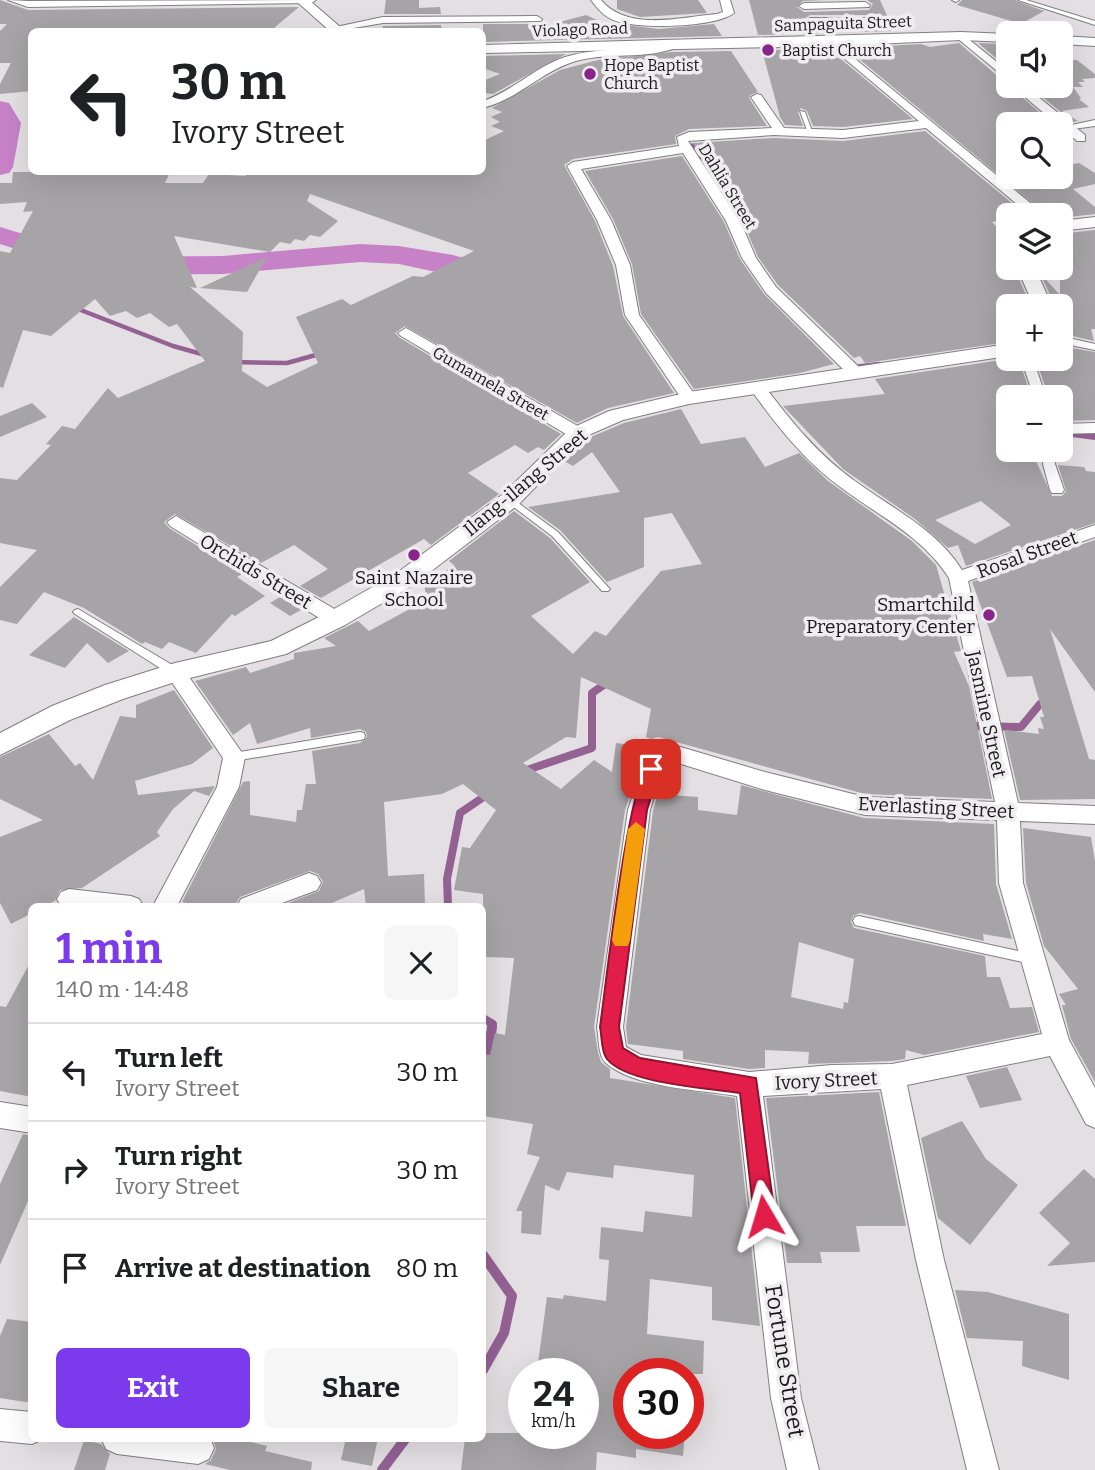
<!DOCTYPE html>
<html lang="en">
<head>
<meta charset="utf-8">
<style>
  body { margin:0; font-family:Bitter,serif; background:#f6f6f6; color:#202124; height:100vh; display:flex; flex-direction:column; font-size:26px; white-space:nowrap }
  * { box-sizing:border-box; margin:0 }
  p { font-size:23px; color:#757577 }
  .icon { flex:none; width:38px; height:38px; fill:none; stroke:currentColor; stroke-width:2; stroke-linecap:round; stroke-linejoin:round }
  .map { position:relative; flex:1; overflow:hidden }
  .panel { position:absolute; left:28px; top:903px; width:458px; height:539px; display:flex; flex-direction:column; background:#fff; border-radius:10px; box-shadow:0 7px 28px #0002 }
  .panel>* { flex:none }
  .hud { position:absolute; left:28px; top:28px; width:458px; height:147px; border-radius:10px; box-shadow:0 7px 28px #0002; background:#fff; color:#202124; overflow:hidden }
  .fabs { position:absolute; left:996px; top:21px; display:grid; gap:14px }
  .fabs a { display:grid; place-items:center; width:77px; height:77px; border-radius:10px; background:#fff; box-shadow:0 7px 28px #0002; font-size:35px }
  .speed { position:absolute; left:508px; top:1358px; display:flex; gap:14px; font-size:35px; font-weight:700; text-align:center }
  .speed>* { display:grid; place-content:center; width:91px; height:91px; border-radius:50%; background:#fff; box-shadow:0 7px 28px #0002; line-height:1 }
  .speed small { font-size:18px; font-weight:400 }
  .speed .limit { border:10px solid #d22; background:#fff; color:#111 }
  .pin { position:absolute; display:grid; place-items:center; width:60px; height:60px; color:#fff; margin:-30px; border-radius:14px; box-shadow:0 4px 10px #0006 }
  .me { position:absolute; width:77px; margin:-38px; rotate:353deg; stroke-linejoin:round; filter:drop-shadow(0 0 5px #0008) }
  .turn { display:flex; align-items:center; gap:24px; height:147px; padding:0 28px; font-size:32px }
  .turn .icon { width:91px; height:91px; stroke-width:2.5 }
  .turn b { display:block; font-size:49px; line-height:60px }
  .round { display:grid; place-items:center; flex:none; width:74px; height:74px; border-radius:10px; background:#f6f6f6 }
  .overview { display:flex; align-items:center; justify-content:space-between; height:119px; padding:0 28px }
  h1 { font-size:42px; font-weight:700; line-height:52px; color:#7c3aed }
  .cta { display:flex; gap:14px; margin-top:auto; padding:14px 28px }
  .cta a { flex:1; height:80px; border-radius:10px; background:#7c3aed; color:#fff; font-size:28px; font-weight:700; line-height:80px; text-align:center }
  .cta a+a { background:#f6f6f6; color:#202124 }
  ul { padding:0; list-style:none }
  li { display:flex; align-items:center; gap:21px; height:98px; padding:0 28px; border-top:2px solid #e0e0e0 }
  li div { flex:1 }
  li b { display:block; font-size:26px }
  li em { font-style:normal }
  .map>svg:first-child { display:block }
</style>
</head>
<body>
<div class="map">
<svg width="1095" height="1470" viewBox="0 0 1095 1470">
  <rect width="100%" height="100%" fill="#e3dfe3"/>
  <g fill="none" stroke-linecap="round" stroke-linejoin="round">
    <!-- stream-far4 -->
    <path stroke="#936293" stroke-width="3.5" d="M689 146 693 145 713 177"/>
    <!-- stream-far3 -->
    <path stroke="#936293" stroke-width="4.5" d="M712 175 715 180 724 181
      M73 307 173 346 209 356
      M1034 359 1057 393 1056 397
      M234 362 287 363 323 353
      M850 363 854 367 879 364"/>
    <!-- stream-far2 -->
    <path stroke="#936293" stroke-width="6" d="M1065 433 1095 437"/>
    <!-- stream-far1 -->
    <path stroke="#936293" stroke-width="8" d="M969 726 1021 727 1040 704
      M521 772 592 748V693L608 682
      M448 906 447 879 460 813 488 794
      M483 1018 493 1024 492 1029"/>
    <!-- stream -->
    <path stroke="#936293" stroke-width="10" d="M487 1063 492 1027
      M483 1255 512 1296 504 1333 483 1370
      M382 1470 406 1438"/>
    <!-- river -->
    <path fill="#c782c7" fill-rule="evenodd" d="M0 101 9 103 21 123 13 167 9 173 0 175Z
      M0 227 99 257 223 256 360 244 399 246 453 255 502 269 507 275 502 281 492 284 399 264 360 262 223 274 97 275 0 244Z"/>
  </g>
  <!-- building -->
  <path fill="#a7a4a7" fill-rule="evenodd" d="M0 0 28 10 299 7 275 27V32H32V91L0 94V84L11 63H0V31L7 24H0Z
    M386 0H419V8L440 7 441 14H384Z
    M617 0H698L707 13 640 17 617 9Z
    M749 0H827L803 1 797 7 804 12 869 10 873 4 867 0H880L894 31 758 35ZM810 15H870L877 22 870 27 806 26 802 20Z
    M962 0H1015L1044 11 1021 24 957 5Z
    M586 15 618 30V24L659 29 714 24 722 36 483 42V24H552Z
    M441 25 442 32H381L383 26Z
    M959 43 1053 124H1008V178L1060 177V167L1079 163 1095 173V184L1073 189 1095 207V214L1060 218V215H1047L846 48 921 44 930 47Z
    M978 43 1001 44 1008 50V68Z
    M829 49 913 119 843 127 813 126 807 111 801 108 798 112 803 126 785 125 780 117 762 50Z
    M731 51 758 92 750 95 749 98 767 126 689 129 675 136 676 144 573 159 564 165 595 221 613 266 623 316 674 393 608 408 577 423 405 326 395 333 400 338 561 434 544 450 538 447 528 453 515 445 468 473 499 494 431 545 424 539 321 598 300 586 328 569 294 545 261 563 175 514 164 522 169 528 242 574 237 577 265 596 235 616 232 614 196 653 169 642 162 649 145 642 142 644 84 608 44 592 17 624 0 620V587L37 550 0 543V478L17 480 51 445 46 444 62 426 75 429 108 388 118 398 205 361 177 324 169 327 150 313 137 318 126 311 110 316 95 299 51 336 23 330 3 388 0 387V251L10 253 33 211 23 212 27 202 0 204V183H12L13 172H170L165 183H203L209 174 246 176V172H483V141L504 131 491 126 500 122 491 117 502 112 492 108 560 70 598 60 672 52ZM310 194 474 251 423 277 413 276 351 305 342 299 296 317 318 363 267 387 242 371 243 332 190 287 197 288 174 236 270 252 280 242 290 244 295 239 304 241 310 235 320 237 338 221 307 201Z
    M566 54 493 94 483 93V81L500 74 483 68V56Z
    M1077 60 1095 74V78L1082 79 1085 82H1078L1083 87H1073L1081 98 1079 99 1089 107 1062 111 1078 121 1073 122 1029 86H1060V61Z
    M925 131 1026 215H1008V220L992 222 1008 239V268H1014L1031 306H1008V327L1001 337 1008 342 865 363 860 356 854 358 778 285 758 257 742 220 693 143 774 138 843 141Z
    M682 156 724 222 740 259 764 294 834 364 800 373 694 389 641 314 632 264 613 219 585 171Z
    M1095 230V329H1091L1094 341 1060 333V306H1055L1040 273 1060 295V234Z
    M267 257 247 292 200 288Z
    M1060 346 1095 352V420L1060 421V386L1046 389 1036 359H1060Z
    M1008 359H1019L1029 391 1008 395V450H1031L1052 496H1062L1066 491 1058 465 1084 467 1086 471 1095 472V523L966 566 958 545 948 548 915 519 843 469 783 406 885 394 875 379ZM981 501 1011 525 975 544 935 520Z
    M32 403 47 417 0 437V416Z
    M681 409 701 444 745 437 765 467 799 453 828 481 912 541 936 565 961 651 954 652 969 686 992 799 865 794 658 737 651 739 646 737 651 709 581 677 576 738 566 737 523 763 561 789 594 760 612 772 616 743 646 747 625 810 594 1027 598 1052 601 1062 610 1069V1078L735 1098 760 1326 712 1320V1287L650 1279 647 1334 704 1341 703 1374H628V1433H685L683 1456 636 1449V1458L597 1452 596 1470H461L465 1438H483V1433H583V1374L537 1370 547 1297 563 1299 564 1295 606 1301 609 1260 599 1259 601 1227 643 1232 645 1211 692 1217 694 1175 614 1165 613 1178 567 1172 559 1191 545 1185 541 1235 521 1233 522 1211H516L540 1157 527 1154 533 1124 483 1116V1054L490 1055 495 1033 505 1035 514 958 484 957 483 894 454 890 462 847 470 848 496 810 463 784 442 794 384 802 388 876 424 874 425 906H366L364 889 325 906H280L319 891 323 882 318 874 310 871 240 897 234 906 211 903 209 906H197L182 902 243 782 250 781V815L296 822 297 810H302L306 784H316L312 751 360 743 367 737 366 732 360 729 311 738 310 728 257 744 250 723 233 735 195 681 246 667 250 673 294 659V653L336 646 324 638 358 621 369 631 432 597 425 591V581L455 566 449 561 514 511 550 538 590 582 531 616 573 654 595 631 606 636 661 571 702 564 672 513 644 518V567L607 582 560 530 528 507 620 492 592 452 573 466 564 461 586 439 624 423Z
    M1095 540V692L1050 629 1089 759 1095 760V799L1020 800 1004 730 1039 734 1038 728 1044 729 1040 717H1044L1032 676 1007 677 972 582Z
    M280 597 301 610 290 616 270 603Z
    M74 617 129 651 108 663 87 643 65 668 29 655Z
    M174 690 213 748 192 764 135 781 138 795 215 786 209 796 194 791 173 809 157 832 160 836 82 888 60 890 55 901 44 906H32V913L11 924 0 903V837L43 820 0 799V757L49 734 75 766 80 763 93 780 120 716 136 718V705Z
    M741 785 864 818 994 824 996 884 1012 939 983 934 984 941 860 913 853 916 851 922 854 928 985 956 987 977H1000L1010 1008 1032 1007 1039 1032 924 1055 906 1050 905 1059 892 1061 808 1064 809 1052 765 1050V1068L749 1069 683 1059V1051L628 1044 626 1027 653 811 658 794 698 797V810L737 815ZM799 942 854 959 848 1003 844 1002 843 1009 791 997Z
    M1023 828 1091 837 1095 861V1082L1071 1039 1062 1005H1066L1059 994 1078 989 1044 946 1026 883Z
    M32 959V1097L0 1091V1006L6 1007Z
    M1007 1067 1022 1100 980 1108 966 1076Z
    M879 1092 906 1226H856L860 1252H820L822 1263H787L766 1098Z
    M962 1121 986 1159 1018 1185 970 1245 938 1218 921 1138Z
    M23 1134 32 1136V1192L0 1265V1184Z
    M1084 1169 1095 1179V1262L1047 1266 1070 1243 1039 1213Z
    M955 1290 988 1292 1069 1314V1380L1022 1366 1023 1341 967 1338Z
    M7 1319 32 1322V1403L0 1398V1336Z
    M213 1438H235L267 1446 265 1451 312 1462 311 1470H230L205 1464 211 1460 216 1449Z
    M346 1438H378L372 1466 341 1460Z
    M84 1440 101 1444 110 1454 105 1470H74Z"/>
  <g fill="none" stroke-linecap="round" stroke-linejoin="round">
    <!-- service casing -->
    <g stroke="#817e81" stroke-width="2">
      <path id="service" d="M952 0H959L956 2Z
        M1018 0H1026L1095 21V25Z
        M800 111 805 112 813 134 808 133Z
        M510 497 558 532 608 587 610 589 608 591H602L552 536 507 502 506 500Z
        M78 609 179 669 180 672 179 675H171L75 614 73 612 75 610Z
        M360 732 364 733 365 736 364 739 360 740 234 761 230 760 229 757 230 754 234 753Z
        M859 916 1032 954 1036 955 1038 959 1036 963 1032 964 859 926 855 925 853 921 855 917Z"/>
    </g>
    <!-- pedestrian casing -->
    <g stroke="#817e81" stroke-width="2">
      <path id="pedestrian" d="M1095 120V126L1066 130 1062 127Z
        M1060 336 1095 344V350L1060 343Z
        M1021 359H1033L1046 397H1034Z
        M1044 450H1056L1055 464 1064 490 1062 493H1052L1050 490 1043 464Z"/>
    </g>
    <!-- minor casing -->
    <g stroke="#817e81" stroke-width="2">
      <path id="minor" d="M8 0 28 1 316 0 311 3 28 7Z
        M591 0H601C628 32 681 17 717 14L723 12 720 0H730L734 13C714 28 640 29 616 21 604 17 598 9 591 0Z
        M865 2 870 5 869 7 804 9 799 6 804 3Z
        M537 16 542 19 541 21 383 23 336 31 331 28 383 17Z
        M810 18H870L875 21 870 24 806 23 805 21Z
        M961 33 1008 71V80L957 38 956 36Z
        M831 39 1045 215H1030L926 128 843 138 774 135 688 141 740 221 756 258 776 287 862 370 864 373 856 378 850 376 766 293 742 258 726 221 683 153 581 169 611 220 630 265 639 315 697 398 689 403 683 401 625 315 616 265 597 220 567 166 573 162 679 146 677 137 689 132 772 128 751 97 757 94 761 95 784 128 843 130 919 121 827 44V40Z
        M679 40 684 43 683 45C647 62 606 50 570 63 539 74 516 100 483 108V101C513 91 535 67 565 57 602 46 640 52 679 40Z
        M1012 86H1025L1085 135V141H1077Z
        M406 328 583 429 585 433 583 437H571L401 336 398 333Z
        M757 382 763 384C790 420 818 455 855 481 893 509 936 529 962 570L1095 525V537L968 581 1018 803 1095 806V824L1020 821 1023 883 1069 1040 1095 1088V1128L1086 1124 1050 1056 907 1085 944 1260 999 1470H967L916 1260 881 1089 763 1096 801 1398 819 1470H787L771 1398 737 1096C702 1090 633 1088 606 1063 598 1056 599 1038 597 1027L628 810 650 742 657 740 765 772 865 797 995 802 949 578C923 537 881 517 843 489 805 462 776 425 749 387ZM665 759 765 790 865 815 997 820 999 883 1042 1034 892 1064 832 1065 749 1072 641 1055 626 1047 623 1027 650 810Z
        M1095 423V433L1060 434V424Z
        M176 516 343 614 346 619 343 624H329L170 526 167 522Z
        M175 665 182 667 245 757 239 787 177 906H153L217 787 223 758 165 672 168 667Z
        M309 873 317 876 321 883 317 890 274 906H237L241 899Z
        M69 889 131 896 139 899 143 906H61L57 899 61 892Z
        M0 1102 32 1107V1133L0 1128Z
        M0 1409 32 1412V1438L43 1439 32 1444 0 1441Z
        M101 1438H210L214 1448 209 1459 198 1464 117 1454 106 1449Z"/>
    </g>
    <!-- tertiary casing -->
    <g stroke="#817e81" stroke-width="2">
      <path id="tertiary" d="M295 0H309L346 32H331Z
        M961 32 1008 34V42L961 40 831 46 483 53V45Z
        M1060 36 1095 38V46L1060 44Z
        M1095 217V227L1060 231V221Z
        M1017 268H1035L1052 306H1034Z
        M1008 344V356L689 404 623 420 584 437 518 505 413 585 345 625 286 654 178 681 123 699 70 720 0 755V733L52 706 105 685 175 663 271 641 327 613 397 573 502 495 570 429 609 411 689 392Z"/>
    </g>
    <!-- service -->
    <use href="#service" fill="#fff" fill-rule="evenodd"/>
    <!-- pedestrian -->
    <use href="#pedestrian" fill="#fff" fill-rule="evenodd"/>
    <!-- minor -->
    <use href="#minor" fill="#fff" fill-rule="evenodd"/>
    <!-- tertiary -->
    <use href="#tertiary" fill="#fff" fill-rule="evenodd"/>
  </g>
  <!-- route -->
  <path fill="#e11d48" stroke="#92132f" stroke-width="2" d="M651 762 660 769 647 810 619 1027 623 1048 640 1058 756 1078 775 1216 772 1223 764 1226 757 1223 754 1216 740 1093C709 1088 627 1084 607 1059 601 1052 602 1036 600 1027 605 992 629 770 651 762Z"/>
  <!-- slow -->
  <path fill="#f59e0b" d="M636 822 645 829 630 940 628 946H615L612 940 628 829Z"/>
  <!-- markers -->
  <g fill="#88248c" stroke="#f0edf0" stroke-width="2.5">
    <circle cx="768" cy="50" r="7"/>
    <circle cx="590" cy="74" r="7"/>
    <circle cx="414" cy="555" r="7"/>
    <circle cx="989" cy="615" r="7"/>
  </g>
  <g text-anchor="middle" stroke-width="7" stroke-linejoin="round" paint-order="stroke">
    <!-- far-street labels -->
    <g font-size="16" fill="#1b191b" stroke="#f0edf0">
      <text transform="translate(843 23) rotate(-2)" y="6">Sampaguita Street</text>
      <text transform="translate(580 29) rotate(-2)" y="6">Violago Road</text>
      <text transform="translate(728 186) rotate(59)" y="6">Dahlia Street</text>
      <text transform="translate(491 383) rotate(30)" y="6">Gumamela Street</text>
    </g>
    <!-- far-poi labels -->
    <g font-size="16" fill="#1b191b" stroke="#f0edf0" text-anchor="start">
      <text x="782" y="56">Baptist Church</text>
      <text x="604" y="71">Hope Baptist<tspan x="604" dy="18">Church</tspan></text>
    </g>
    <!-- street labels -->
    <g font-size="19" fill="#1b191b" stroke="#f0edf0">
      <text transform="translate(525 482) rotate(-40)" y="7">Ilang-ilang Street</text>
      <text transform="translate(1027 554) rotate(-20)" y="7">Rosal Street</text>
      <text transform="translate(256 571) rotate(31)" y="7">Orchids Street</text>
      <text transform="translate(987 714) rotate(78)" y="7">Jasmine Street</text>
      <text transform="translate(936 807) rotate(3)" y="7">Everlasting Street</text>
      <text transform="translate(826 1080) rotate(-3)" y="7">Ivory Street</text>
    </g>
    <!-- poi labels -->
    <g font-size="19" fill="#1b191b" stroke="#f0edf0">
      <text x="414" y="584">Saint Nazaire<tspan x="414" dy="22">School</tspan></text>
      <text x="975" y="611" text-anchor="end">Smartchild<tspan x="975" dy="22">Preparatory Center</tspan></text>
    </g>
    <!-- near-street labels -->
    <g font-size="23" fill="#1b191b" stroke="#f0edf0">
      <text transform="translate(785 1361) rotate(81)" y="8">Fortune Street</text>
    </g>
  </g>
</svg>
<div class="fabs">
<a><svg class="icon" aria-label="sound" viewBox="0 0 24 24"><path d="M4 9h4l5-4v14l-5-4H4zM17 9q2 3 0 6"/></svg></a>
<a><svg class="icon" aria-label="search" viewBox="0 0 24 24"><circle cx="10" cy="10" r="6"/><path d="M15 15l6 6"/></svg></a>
<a><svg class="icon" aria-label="layers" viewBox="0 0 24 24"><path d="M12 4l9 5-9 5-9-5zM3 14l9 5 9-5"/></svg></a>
<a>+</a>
<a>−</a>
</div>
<div class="speed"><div>24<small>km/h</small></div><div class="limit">30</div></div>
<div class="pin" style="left:651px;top:769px;background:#d93025"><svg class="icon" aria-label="arrive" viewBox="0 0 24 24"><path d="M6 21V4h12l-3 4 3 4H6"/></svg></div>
<svg class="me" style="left:764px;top:1216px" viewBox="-20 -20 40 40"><path d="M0-17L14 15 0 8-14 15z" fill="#e11d48" stroke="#fff" stroke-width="4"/></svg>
<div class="hud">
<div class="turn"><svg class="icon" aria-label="left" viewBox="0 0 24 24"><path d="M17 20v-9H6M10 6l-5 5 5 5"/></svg><div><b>30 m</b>Ivory Street</div></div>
</div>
<section class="panel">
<div class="overview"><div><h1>1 min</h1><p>140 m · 14:48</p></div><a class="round"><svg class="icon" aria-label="close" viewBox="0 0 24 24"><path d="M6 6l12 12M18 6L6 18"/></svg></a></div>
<ul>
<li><svg class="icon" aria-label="left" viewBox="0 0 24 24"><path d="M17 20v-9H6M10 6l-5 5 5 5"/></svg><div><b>Turn left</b><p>Ivory Street</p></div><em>30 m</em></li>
<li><svg class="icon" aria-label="right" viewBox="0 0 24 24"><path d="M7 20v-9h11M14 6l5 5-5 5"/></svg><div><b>Turn right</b><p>Ivory Street</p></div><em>30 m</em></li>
<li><svg class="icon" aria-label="arrive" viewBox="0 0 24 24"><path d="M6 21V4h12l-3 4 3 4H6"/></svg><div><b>Arrive at destination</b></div><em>80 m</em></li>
</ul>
<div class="cta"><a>Exit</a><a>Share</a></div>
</section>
</div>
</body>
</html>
